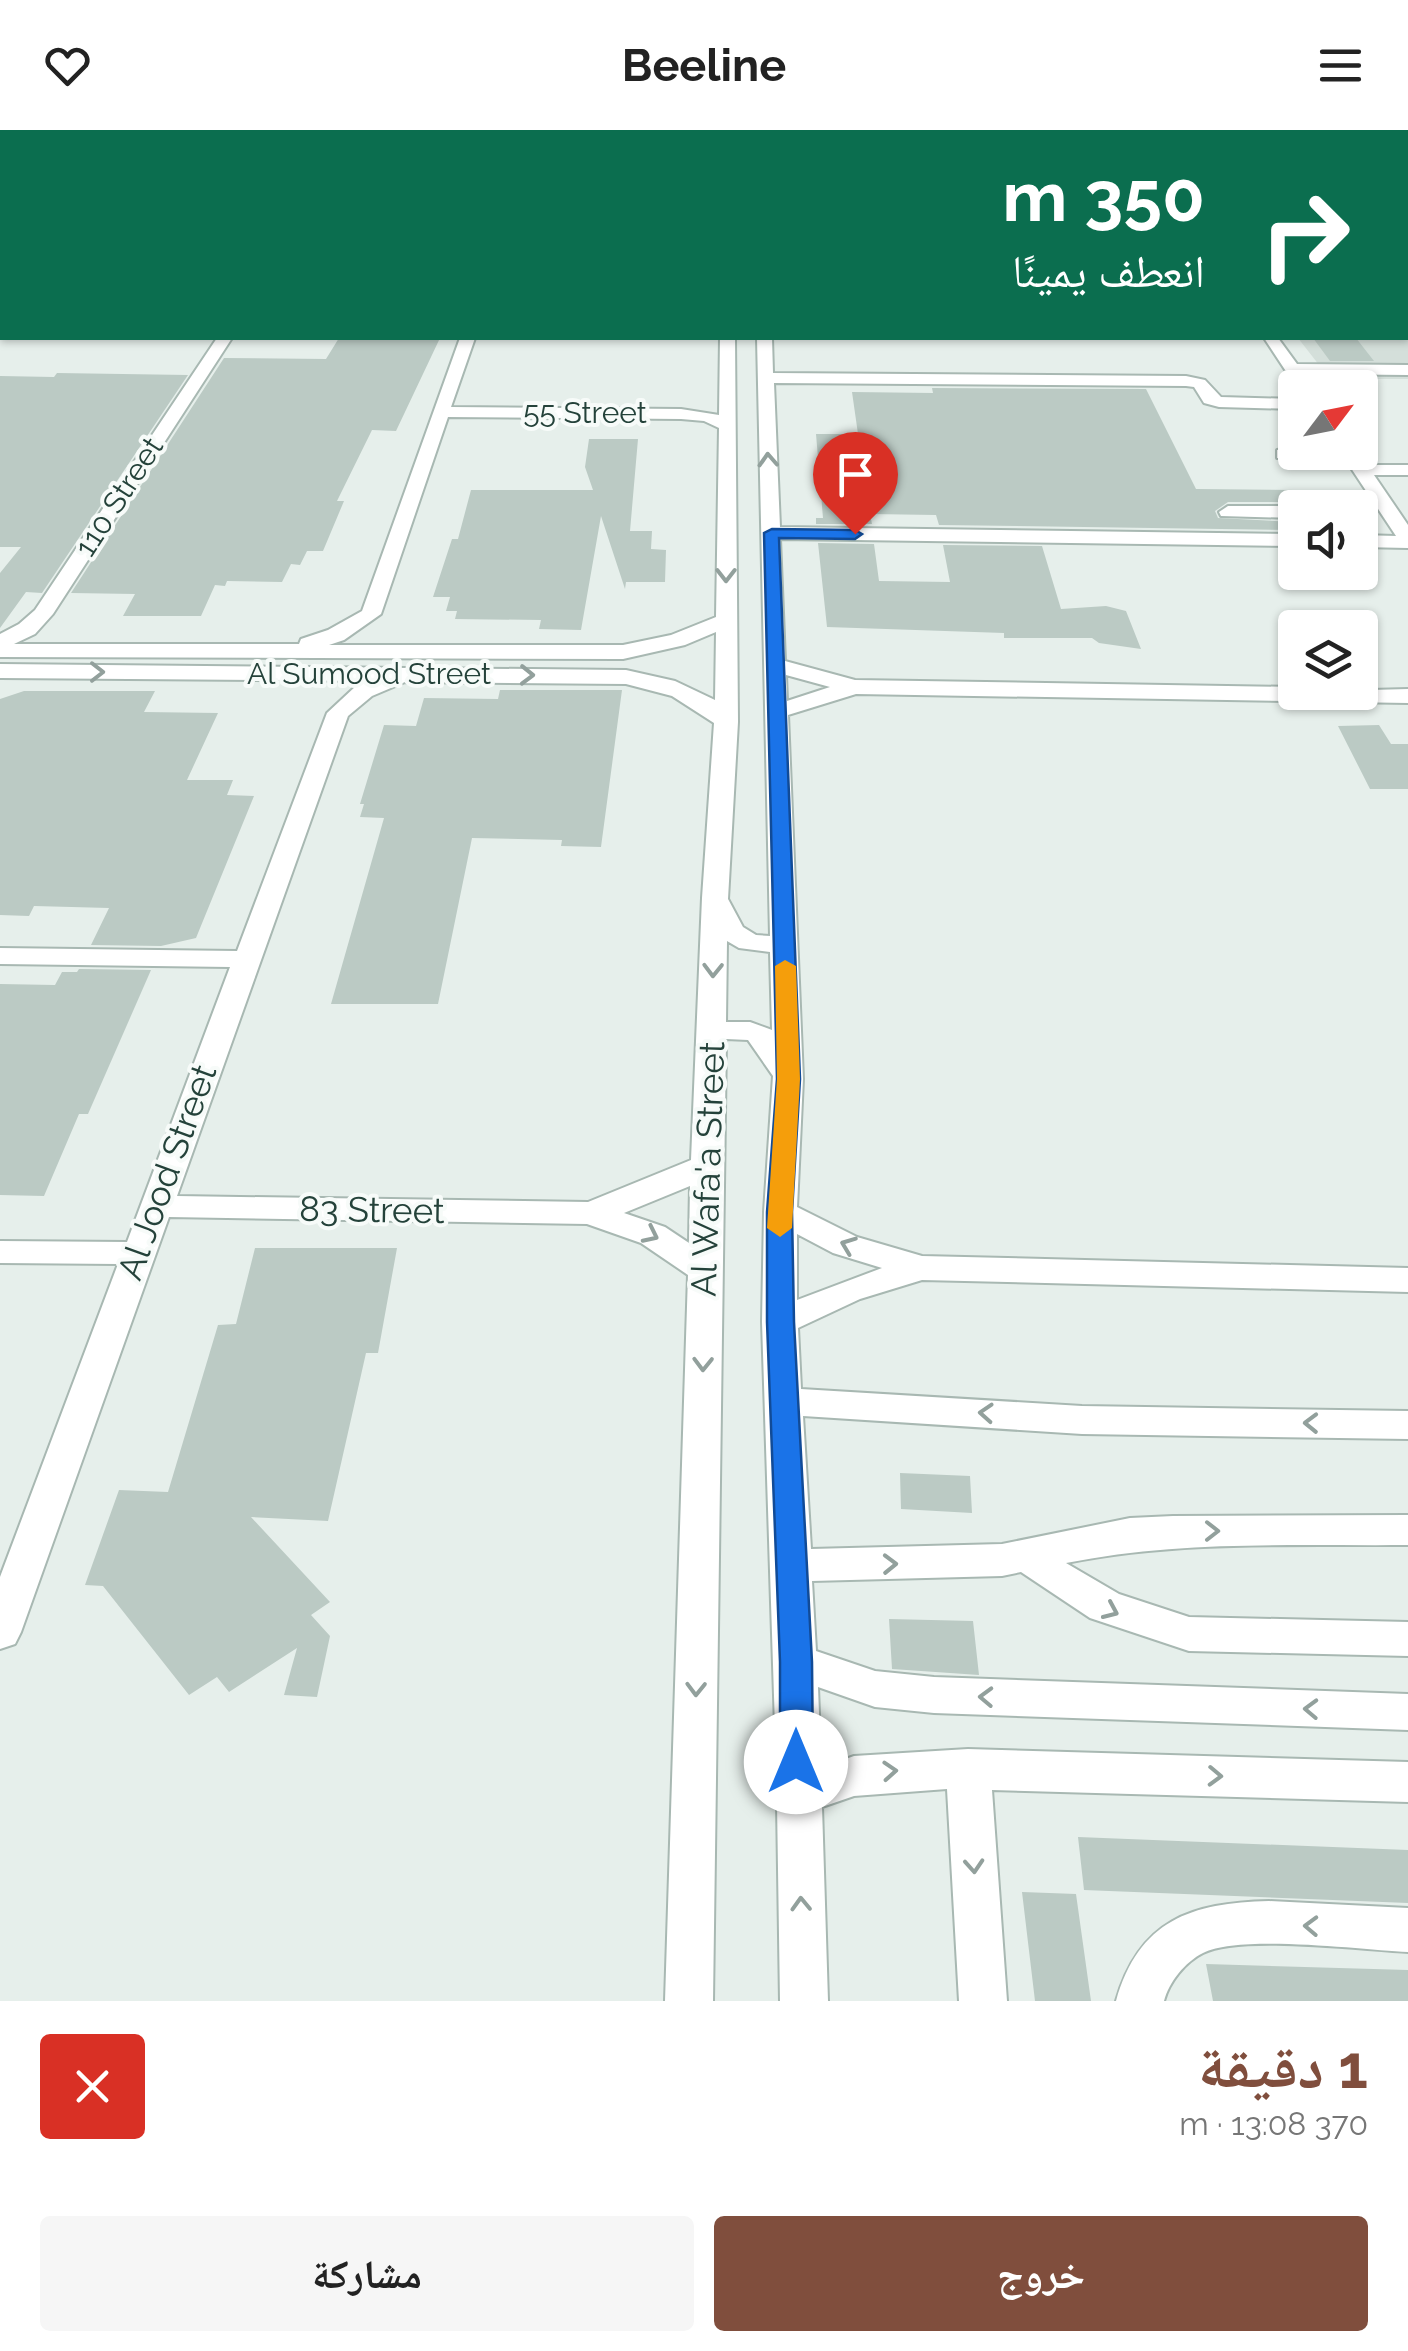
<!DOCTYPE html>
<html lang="ar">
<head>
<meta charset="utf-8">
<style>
  body { margin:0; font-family:Raleway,"Noto Naskh Arabic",sans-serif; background:#f6f6f6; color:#222; direction:rtl; height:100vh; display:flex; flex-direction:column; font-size:38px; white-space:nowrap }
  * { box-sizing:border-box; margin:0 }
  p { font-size:32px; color:#767676 }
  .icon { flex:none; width:55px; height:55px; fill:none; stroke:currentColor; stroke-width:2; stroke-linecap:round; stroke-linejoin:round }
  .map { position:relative; height:1871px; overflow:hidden; direction:ltr }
  .side { display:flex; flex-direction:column; background:#fff; flex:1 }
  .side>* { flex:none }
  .hud { position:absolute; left:0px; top:0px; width:1410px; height:210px; box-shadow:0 2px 8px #0004; direction:rtl; background:#0b6e4f; color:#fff; overflow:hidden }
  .needle { width:65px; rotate:58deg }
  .buttons { position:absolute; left:1278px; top:240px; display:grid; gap:20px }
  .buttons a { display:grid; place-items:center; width:100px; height:100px; border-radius:10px; background:#fff; box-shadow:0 2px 8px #0004; font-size:50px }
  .pin { position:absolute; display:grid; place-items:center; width:85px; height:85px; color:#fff; margin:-102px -42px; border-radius:50% 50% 50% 0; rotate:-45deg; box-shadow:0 0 10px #0007 }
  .pin .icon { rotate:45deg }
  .me { position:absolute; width:110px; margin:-55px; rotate:0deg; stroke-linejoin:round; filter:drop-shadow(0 0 8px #0008) }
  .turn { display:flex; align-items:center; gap:35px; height:210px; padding:0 40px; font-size:45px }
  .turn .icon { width:130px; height:130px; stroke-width:2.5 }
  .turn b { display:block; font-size:70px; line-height:85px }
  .round { display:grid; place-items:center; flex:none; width:105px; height:105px; border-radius:10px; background:#f6f6f6 }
  .overview { display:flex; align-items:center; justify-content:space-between; height:170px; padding:0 40px }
  h1 { font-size:60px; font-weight:700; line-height:75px; color:#804e3d }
  .cta { display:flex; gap:20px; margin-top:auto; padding:20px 40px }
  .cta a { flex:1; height:115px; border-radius:10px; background:#804e3d; color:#fff; font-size:40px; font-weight:700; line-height:115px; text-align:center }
  .cta a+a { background:#f6f6f6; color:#222 }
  header { display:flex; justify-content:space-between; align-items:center; height:130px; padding:0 40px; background:#fff; font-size:45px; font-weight:700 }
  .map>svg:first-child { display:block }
</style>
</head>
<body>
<header><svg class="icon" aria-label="menu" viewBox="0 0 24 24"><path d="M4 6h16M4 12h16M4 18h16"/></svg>Beeline<svg class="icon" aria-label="heart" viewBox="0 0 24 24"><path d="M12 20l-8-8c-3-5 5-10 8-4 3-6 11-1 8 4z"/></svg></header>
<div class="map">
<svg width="1408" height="1871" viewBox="0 0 1408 1871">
  <rect width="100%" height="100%" fill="#e6efeb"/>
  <!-- built -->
  <path fill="#d4dfda" d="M1408 183V249H1330L1298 208H1408Z"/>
  <!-- building -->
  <path fill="#bbcac4" d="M339 208H440L396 301 372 300 337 371H344L323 421H307L300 435 291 434 282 452 227 451 225 456 215 455 201 486H123L135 464 71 463 224 228 326 229Z
    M1313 208H1356L1374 231H1330Z
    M57 243 188 245 42 463 26 462 0 498V443L21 417H0V246L54 247Z
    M932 258 1146 259 1196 359 1295 360V372H1228L1215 381 1218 388 1295 392V400L939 395 936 385 870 384 872 394H816V388H823L816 304H858L852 262 933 263Z
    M589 309H638L630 401H652L651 419 666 420 665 452H626L625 459 601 386 581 500 539 499 541 490 455 489 457 481H446L450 467H433L452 409H458L471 360H593L585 337Z
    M818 413 874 414 879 451 950 452 943 415 1042 416 1061 479 1106 476 1126 481 1141 519 1099 513 1092 508H1004V503L827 497Z
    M500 560H622L601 717 561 716 562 710 472 708 438 874H331L384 688 360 687 364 674H360L384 595 416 596 424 568 498 569Z
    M24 561H155L144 582 218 583 187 650H233L227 665 254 666 196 808 161 816 91 815 109 778 34 776 29 786 0 785V569Z
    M1379 595 1391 614H1408V659H1370L1338 596Z
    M79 839 151 840 88 984H79L44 1066 0 1065V854L55 855 62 842H77Z
    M255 1118H397L378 1223H366L328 1391 251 1387 330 1472 311 1485 330 1506 317 1567 284 1565 297 1518 229 1562 217 1547 189 1565 103 1456 85 1455 119 1360 168 1362 218 1195 236 1194Z
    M900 1343 970 1346 972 1383 901 1379Z
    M889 1489 973 1491 979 1545 892 1539Z
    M1078 1707 1408 1720V1773L1084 1760Z
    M1022 1762 1076 1764 1091 1871H1035Z
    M1206 1834 1408 1840V1871H1213Z"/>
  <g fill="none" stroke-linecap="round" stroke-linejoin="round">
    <!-- minor casing -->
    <g stroke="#a8b8b2" stroke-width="4">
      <path id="minor" d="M127 0H138L139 1 126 2Z
        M708 0H729L731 2H710Z
        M793 0H878L880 2H795Z
        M1315 0H1327L1328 2H1317Z
        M0 32 2 33V39L0 40Z
        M0 106H2V114H0Z
        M2 189V201L0 202V190Z
        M217 208H232L53 484 35 504 14 514H299L301 509 328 500 362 481 460 208H475L451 277 681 279 719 285 720 208H735L738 592 728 769 743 797 756 805 770 806 757 208H772L773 243 1186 246 1205 250 1221 267 1295 269V279L1219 277 1204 273 1194 257 1186 256 774 253 780 397 1295 404V416L780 409 785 531 855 550 1295 557V562L1408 559V573L856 564 788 585 803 949 797 1077 857 1107 922 1126 1408 1138V1162L922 1150 860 1169 798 1198 801 1259 1082 1276 1408 1281V1309L1082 1304 803 1286 811 1419 1002 1414 1130 1388 1173 1386 1408 1385V1415C1293 1416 1179 1410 1066 1433L1119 1464 1189 1487 1408 1492V1526L1189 1521 1090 1488 1021 1442 1002 1446 812 1451 816 1521 875 1541 934 1547 1408 1564V1600L934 1583 875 1577 818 1557 821 1638 854 1626 968 1619 1408 1632V1672L992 1660 1007 1871H959L947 1659 854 1666 822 1677 828 1871H780L777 1673 774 1666 777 1659 762 1192 764 1082 773 946 748 910 726 909 713 1871H665L688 1145 641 1113 587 1094 169 1087 21 1502 15 1514 0 1519V1447L118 1134 0 1133V1111L127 1112 230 837 0 834V818L237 821 327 583 356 556 368 551 0 548V534L626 540 675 551 715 570 716 502 685 515 623 529 0 527V504L19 494 35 480ZM448 287 681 289 704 291 719 298 716 487 671 505 623 515H329L344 510 381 484ZM786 545 830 557 787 571ZM405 552 626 554 672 566 714 593 702 768 691 1030 588 1072 177 1066 348 586 372 566ZM727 811 739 818 770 822 772 900 750 892H726ZM690 1056 689 1113 665 1097 624 1083ZM797 1104 833 1123 882 1138 797 1170Z
        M1264 208H1278L1297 234 1408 235V245L1304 244 1311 255 1297 258Z
        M1283 319H1295V322H1359L1367 335H1408V345H1374L1408 395V418L1360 417V405L1396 406 1345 329 1277 328V320Z
        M1228 376H1295L1300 378H1295V388L1221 386 1219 382Z
        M1269 1771 1408 1778V1822C1361 1820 1242 1804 1203 1823 1185 1832 1169 1852 1164 1871H1116C1139 1790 1191 1773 1269 1771Z"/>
    </g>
    <!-- minor -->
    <use href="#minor" fill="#fff" fill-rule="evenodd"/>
  </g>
  <!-- one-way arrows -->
  <defs><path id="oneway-chevron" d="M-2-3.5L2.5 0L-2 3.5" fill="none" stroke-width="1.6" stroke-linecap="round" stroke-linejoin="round" transform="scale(2.5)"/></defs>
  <g stroke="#92a09c">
    <use href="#oneway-chevron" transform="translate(768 330) rotate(-93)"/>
    <use href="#oneway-chevron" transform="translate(726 445) rotate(90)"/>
    <use href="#oneway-chevron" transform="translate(97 542)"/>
    <use href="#oneway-chevron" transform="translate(527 545) rotate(1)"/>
    <use href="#oneway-chevron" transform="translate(713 840) rotate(91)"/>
    <use href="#oneway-chevron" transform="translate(651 1105) rotate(26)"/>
    <use href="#oneway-chevron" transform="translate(848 1115) rotate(-159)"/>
    <use href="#oneway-chevron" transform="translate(703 1234) rotate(91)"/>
    <use href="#oneway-chevron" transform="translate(986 1283) rotate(-176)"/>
    <use href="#oneway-chevron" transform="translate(1311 1293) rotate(-179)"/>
    <use href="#oneway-chevron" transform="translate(1212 1401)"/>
    <use href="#oneway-chevron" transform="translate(890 1434) rotate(-1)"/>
    <use href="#oneway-chevron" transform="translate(1111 1481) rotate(24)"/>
    <use href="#oneway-chevron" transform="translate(696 1559) rotate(91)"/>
    <use href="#oneway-chevron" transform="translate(986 1567) rotate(-178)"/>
    <use href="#oneway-chevron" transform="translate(1311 1579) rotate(-178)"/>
    <use href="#oneway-chevron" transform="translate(890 1641) rotate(-4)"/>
    <use href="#oneway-chevron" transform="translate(1215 1646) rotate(2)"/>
    <use href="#oneway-chevron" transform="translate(974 1736) rotate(86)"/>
    <use href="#oneway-chevron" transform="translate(801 1774) rotate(-92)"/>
    <use href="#oneway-chevron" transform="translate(1311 1796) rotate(-178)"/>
  </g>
  <!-- route -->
  <path fill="#1a73e8" stroke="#114b97" stroke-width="2.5" d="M772 399 855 400 862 404 855 409 779 408 800 949 792 1082 794 1192 812 1532 813 1632 808 1643 796 1647 784 1643 780 1632V1532L767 1192V1082L777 949 764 403Z"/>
  <!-- slow -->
  <path fill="#f59e0b" d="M785 830 796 836 800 949 792 1098 780 1107 767 1098 777 949 775 836Z"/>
  <g text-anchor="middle" stroke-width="8" stroke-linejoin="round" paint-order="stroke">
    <!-- far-street labels -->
    <g font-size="30" fill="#24423a" stroke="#f7fbf9">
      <text x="585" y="293">55 Street</text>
      <text transform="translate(119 367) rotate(-57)" y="10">110 Street</text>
      <text x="369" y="554">Al Sumood Street</text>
    </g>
    <!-- street labels -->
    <g font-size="35" fill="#24423a" stroke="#f7fbf9">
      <text transform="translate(708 1039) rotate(-88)" y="12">Al Wafa'a Street</text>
      <text transform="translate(167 1042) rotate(-70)" y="12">Al Jood Street</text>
      <text transform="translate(372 1080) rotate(1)" y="12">83 Street</text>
    </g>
  </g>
</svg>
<div class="buttons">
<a><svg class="needle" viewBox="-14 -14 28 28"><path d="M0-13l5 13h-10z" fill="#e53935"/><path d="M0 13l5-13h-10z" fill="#767676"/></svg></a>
<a><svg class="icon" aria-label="sound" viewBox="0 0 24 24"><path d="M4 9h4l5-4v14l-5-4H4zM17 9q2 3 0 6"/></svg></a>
<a><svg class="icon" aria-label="layers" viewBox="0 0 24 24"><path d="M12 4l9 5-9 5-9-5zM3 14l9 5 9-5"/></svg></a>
</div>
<div class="pin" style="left:855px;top:404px;background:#d93025"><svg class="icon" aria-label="arrive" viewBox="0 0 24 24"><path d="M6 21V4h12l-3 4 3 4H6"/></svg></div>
<svg class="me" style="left:796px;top:1632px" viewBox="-20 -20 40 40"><circle r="19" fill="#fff"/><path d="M0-13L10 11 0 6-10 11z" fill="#1a73e8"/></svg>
<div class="hud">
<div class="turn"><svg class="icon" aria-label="right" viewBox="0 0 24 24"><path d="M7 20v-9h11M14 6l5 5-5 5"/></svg><div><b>350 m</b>انعطف يمينًا</div></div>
</div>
</div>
<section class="side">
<div class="overview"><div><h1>1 دقيقة</h1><p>370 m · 13:08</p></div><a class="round" style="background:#d93025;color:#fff"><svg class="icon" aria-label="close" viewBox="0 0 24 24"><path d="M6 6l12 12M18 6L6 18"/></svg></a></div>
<div class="cta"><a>خروج</a><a>مشاركة</a></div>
</section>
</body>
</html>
